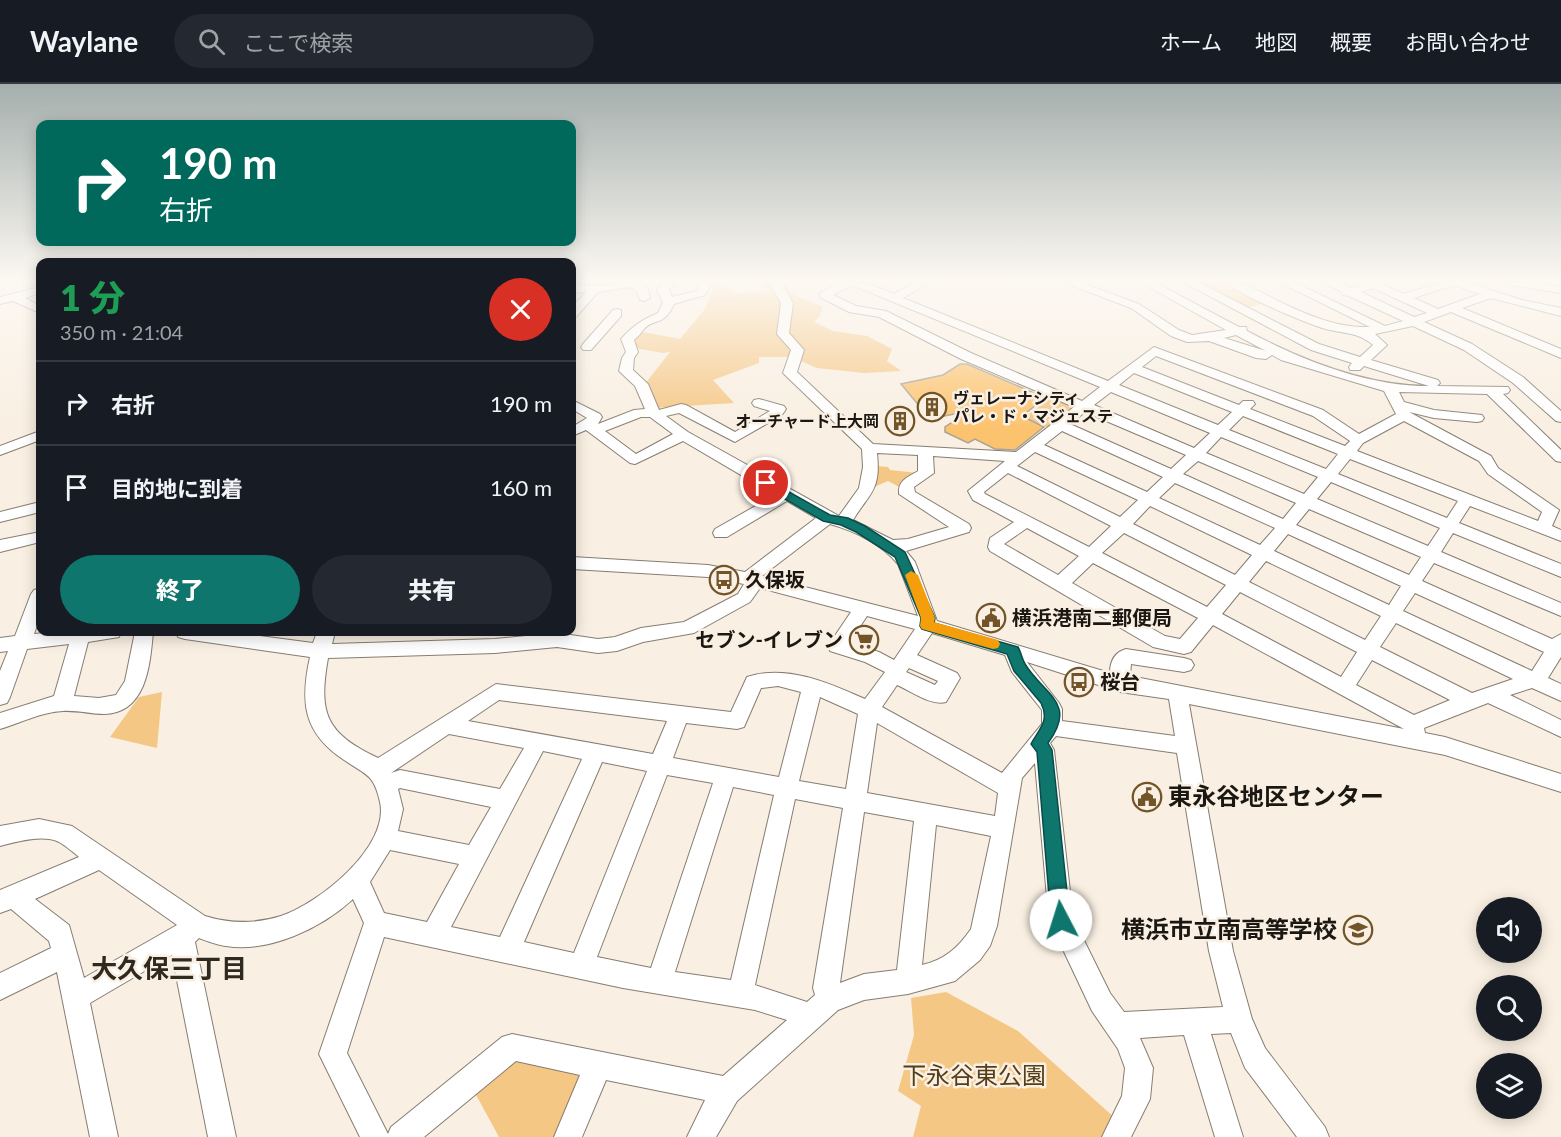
<!DOCTYPE html>
<html lang="ja">
<head>
<meta charset="utf-8">
<style>
  body { margin:0; font-family:Lato,"Noto Sans JP",sans-serif; background:#242831; color:#f1f3f6; height:100vh; display:flex; flex-direction:column; font-size:22px; white-space:nowrap }
  * { box-sizing:border-box; margin:0 }
  p { font-size:20px; color:#9ea1a6 }
  .icon { flex:none; width:33px; height:33px; fill:none; stroke:currentColor; stroke-width:2; stroke-linecap:round; stroke-linejoin:round }
  .map { position:relative; flex:1; overflow:hidden }
  .sheet { position:absolute; left:36px; top:174px; width:540px; height:378px; display:flex; flex-direction:column; background:#171b24; border-radius:12px; box-shadow:0 3px 15px #0003 }
  .sheet>* { flex:none }
  .guide { position:absolute; left:36px; top:36px; width:540px; height:126px; border-radius:12px; box-shadow:0 3px 15px #0003; background:#00695c; color:#fff; overflow:hidden }
  .fabs { position:absolute; left:1476px; top:813px; display:grid; gap:12px }
  .fabs a { display:grid; place-items:center; width:66px; height:66px; border-radius:50%; background:#171b24; box-shadow:0 3px 15px #0003; font-size:30px }
  .pin { position:absolute; display:grid; place-items:center; width:51px; height:51px; color:#fff; margin:-26px; border:3px solid #fff; border-radius:50%; box-shadow:0 2px 6px #0007 }
  .me { position:absolute; width:66px; margin:-33px; rotate:355deg; stroke-linejoin:round; filter:drop-shadow(0 0 4px #0008) }
  .turn { display:flex; align-items:center; gap:21px; height:126px; padding:0 24px; font-size:27px }
  .turn .icon { width:78px; height:78px; stroke-width:2.5 }
  .turn b { display:block; font-size:42px; line-height:51px }
  .round { display:grid; place-items:center; flex:none; width:63px; height:63px; border-radius:32px; background:#242831 }
  .summary { display:flex; align-items:center; justify-content:space-between; height:102px; padding:0 24px }
  h1 { font-size:36px; font-weight:800; line-height:45px; color:#1e9e55 }
  .primary-button { display:flex; gap:12px; margin-top:auto; padding:12px 24px }
  .primary-button a { flex:1; height:69px; border-radius:36px; background:#0f766e; color:#fff; font-size:24px; font-weight:800; line-height:69px; text-align:center }
  .primary-button a+a { background:#242831; color:#f1f3f6 }
  ul { padding:0; list-style:none }
  li { display:flex; align-items:center; gap:18px; height:84px; padding:0 24px; border-top:2px solid #363941 }
  li div { flex:1 }
  li b { display:block; font-size:22px }
  li em { font-style:normal }
  header { display:flex; align-items:center; gap:36px; box-sizing:border-box; height:84px; padding:0 30px; background:#171b24; border-bottom:2px solid #363941 }
  header strong { font-size:28px }
  nav { display:flex; gap:33px; margin-inline-start:auto; font-size:21px }
  .search { width:420px; height:54px; background:#242831; display:flex; align-items:center; gap:15px; box-sizing:border-box; padding:0 21px; border-radius:33px; color:#9ea1a6; font-size:22px }
  .map>svg:first-child { display:block }
</style>
</head>
<body>
<header>
<strong>Waylane</strong>
<div class="search"><svg class="icon" aria-label="search" viewBox="0 0 24 24"><circle cx="10" cy="10" r="6"/><path d="M15 15l6 6"/></svg>ここで検索</div>
<nav><a>ホーム</a><a>地図</a><a>概要</a><a>お問い合わせ</a></nav>
</header>
<div class="map">
<svg width="1561" height="1053" viewBox="0 0 1561 1053">
  <rect width="100%" height="100%" fill="#f9efe2"/>
  <!-- green -->
  <path fill="#f5c785" d="M760 198H782L795 211 823 223 819 233 814 238 833 247 867 252 892 265 887 277 901 287 864 289 817 284 791 273H759V279L713 296 734 319 653 324 644 301 670 268 663 269 635 264 632 255 644 248 680 255 706 224 715 199 736 209 767 207Z
    M1209 198H1227L1267 218 1245 225 1198 201Z
    M1052 313 1072 322 1074 326 1051 345 1025 333Z
    M875 382 888 383 890 386 918 389 901 404 888 397 874 403Z
    M162 608 157 664 110 653 139 613Z
    M946 908 1018 947 1116 1035 1107 1053H913L921 1022 898 1007 914 951 911 914Z
    M511 976 582 990 560 1053H499L475 1009Z"/>
  <!-- building -->
  <path fill="#fcc36f" stroke="#aba296" stroke-width="1.5" d="M960 280H967L1039 311 1037 312 1044 315 1022 332 1044 343 1015 366 995 365 975 355 968 359 945 348V343L969 327 930 335 901 300 943 291Z"/>
  <g fill="none" stroke-linecap="round" stroke-linejoin="round">
    <!-- minor casing -->
    <g stroke="#867d72" stroke-width="2">
      <path id="minor" d="M620 198H638L647 203 650 214 644 217 640 216 637 207 630 203 598 208 576 233H572V223L586 208 572 209V201L603 202Z
        M664 198H676L669 206 672 213 697 207 701 198H713L705 211 674 220C663 244 655 233 644 245 640 250 639 252 634 256L638 268 634 274 633 286 648 300 659 326 681 320 686 321 735 348 770 327 754 322 752 319 754 316 759 315 784 322 786 325 782 331 735 358 679 329 666 332 688 348 839 432 859 404 863 383 862 365 783 289 791 266 777 250 781 219 769 198H781L793 219 789 249 804 266 797 288 873 360 1016 368 1074 323 961 275 879 233 849 228 820 213V209C850 192 863 197 894 210L916 198H931L903 214 1108 297 1154 263 1323 326 1359 350 1396 330 1384 307 1281 276 1272 271 1266 275 1256 274 1209 257 1187 258 1171 252 1131 224 1063 198H1079L1139 220 1179 246 1192 251 1226 246 1140 198H1154L1239 243H1246L1247 247C1302 276 1366 302 1429 302L1364 282 1360 286H1350L1349 283 1352 279 1311 266 1183 198H1198L1319 260 1360 273 1373 261C1357 247 1342 250 1322 244 1301 237 1241 212 1226 198 1246 198 1260 208 1278 217 1307 231 1337 244 1370 243L1279 198H1294L1385 242 1403 237 1349 212 1343 211 1342 208 1323 198H1338L1351 204 1365 200 1363 198H1388L1384 201 1404 210 1442 198H1466L1522 216 1561 224V232L1491 214 1462 224 1561 265V274L1451 228 1424 238 1472 260 1523 293 1561 327V338L1556 337 1513 299 1464 266 1413 242 1375 250 1387 261 1371 276 1438 296 1440 299 1437 302 1508 303 1510 306 1508 309 1503 310 1561 366V378L1556 377 1487 310 1399 308 1404 318 1434 326 1482 331 1484 334 1482 337 1477 338 1434 334 1409 328 1491 372 1498 384 1559 426 1552 442 1561 446V457L1470 422 1459 439 1561 480V493L1453 449 1441 468 1561 519V532L1434 479 1422 497 1552 555 1561 550V573L1548 594 1561 600V617L1532 604 1510 611 1561 636V653L1488 619 1424 644 1425 649 1445 653 1561 690V708L1445 671 1189 620 1233 867 1252 935 1265 964 1325 1043 1329 1053H1297L1245 984 1231 949 1211 950 1243 1053H1215L1184 951 1140 954 1153 984 1150 1015 1131 1053H1102L1122 1012 1125 984 1118 965 1092 927 1049 836 1035 679 1022 694 997 842 990 862 980 876 955 897 908 910 864 916 838 926 737 1017 716 1053H687L705 1016 606 996 582 1053H554L580 991 516 977 424 1053H360L319 970 364 839 353 815C322 844 269 869 226 862 217 861 207 857 199 854L195 858 236 1053H208L172 871 90 919 118 1053H90L57 888 0 916V889L51 864 49 857 11 825 0 829V806L79 773C73 768 66 762 59 758 42 750 17 758 0 762V742L39 735 72 742 205 832C231 840 255 840 281 832 318 820 390 763 380 718 374 690 366 691 344 676 303 649 300 618 310 573L185 555 178 553 176 548H230L313 559 317 548H335L332 560 495 555 557 549 598 555 615 553 641 544 684 538 738 510 744 500 708 493 572 485V473L708 481 745 488 816 434 787 417 727 453H715L713 449 715 445 775 411 683 357 635 380 630 379 586 346 572 352V343L587 334 572 325V316L600 330 602 333 598 340 634 326 645 325 635 302 619 287 622 274 626 268 621 255C634 241 640 237 658 229L663 218 657 206ZM852 201 1100 303 1082 317 971 269 886 227 856 222 833 211ZM1454 201 1480 210 1438 225 1414 214ZM1373 204 1427 229 1414 233 1361 208ZM1236 251 1266 267 1224 254ZM1156 272 1313 332 1350 357 1345 362 1250 325 1255 320 1253 317H1243L1239 321 1142 283ZM1134 289 1232 328 1218 341 1119 301ZM1111 308 1210 349 1194 364 1094 321ZM1085 328 1186 371 1171 385 1070 340ZM1243 332 1338 370 1326 385 1229 346ZM641 333H650L673 350 636 370 605 347ZM1404 337 1479 377 1488 390 1542 428 1538 437 1357 367 1363 359ZM1062 347 1163 393 1147 408 1044 361ZM1221 353 1318 393 1304 410 1206 369ZM1035 368 1138 416 1120 433 1017 382ZM877 369 918 371V387C907 394 898 396 899 410L949 443 908 455 893 456 853 436C870 408 881 407 877 369ZM933 372 1005 377 968 407 973 416 1014 438 990 454 988 463 990 467 1153 563 1184 570 1191 568 1213 541 1404 645 1130 592 1131 580 1184 588 1191 586 1194 581 1191 576 1184 574 1126 565C1115 568 1110 577 1110 589L937 537 915 478 906 467 969 448 971 444 969 440 915 408 914 403 934 389ZM1350 375 1458 417 1447 434 1338 390ZM1198 377 1296 419 1283 435 1183 390ZM1008 389 1111 442 1089 463 985 410 984 408ZM1331 398 1440 444 1428 462 1317 415ZM1175 399 1275 444 1260 461 1159 414ZM1150 422 1252 471 1235 491 1133 440ZM1309 425 1421 473 1409 491 1296 441ZM830 440C855 447 881 460 898 480L918 532 762 492ZM1027 444 1079 472 1058 491 1004 460ZM1124 449 1226 501 1207 523 1102 469ZM1288 450 1401 502 1389 521 1274 467ZM1266 477 1381 532 1365 556 1249 498ZM1093 479 1198 534 1180 555 1165 552 1072 499ZM760 504 851 528 828 562 830 567 865 578 885 588 865 615C829 599 787 580 747 593L731 628 496 600 378 674C326 649 318 630 328 574L495 569 557 563 598 569 617 567 643 558 694 549 750 518ZM1240 508 1357 568 1341 593 1222 530ZM1415 509 1544 568 1532 587 1403 527ZM867 532 915 545 894 576 879 568 849 559ZM1396 539 1513 595 1472 609 1380 563ZM932 549 1005 571 1012 588 1042 626V640L1002 689 882 623 897 601C911 607 931 622 946 618L960 594 957 589 917 571ZM1372 576 1450 616 1414 631 1356 601ZM1027 578 1120 608 1169 615 1175 652 1062 637V625L1059 619ZM909 584 938 597 935 601 906 588ZM778 602 801 608 779 693 673 674 686 639 737 645 744 643 761 604ZM820 613 858 630 846 705 799 697ZM499 616 667 637 653 670 468 637ZM877 639 998 709 995 732 867 709ZM449 650 524 664 500 705 400 686 391 689ZM1056 652 1177 669 1209 867 1223 923 1124 928 1110 909 1073 834 1054 666 1050 659ZM543 667 582 675 500 853 451 843ZM602 678 647 687 574 869 524 858ZM667 691 713 699 651 884 597 873ZM733 703 774 711 731 896 675 888ZM400 704 491 723 469 761 398 747 403 725 398 705ZM795 715 843 724 813 904 815 911 807 918 755 901ZM864 728 914 737 897 886 864 890 840 899ZM936 741 991 752 971 845C958 864 944 876 922 881ZM390 766 459 780 427 838 384 829 370 798ZM99 786 177 841 84 894 69 841 35 815ZM384 853 623 904 755 926 787 936 723 992 512 950 502 953 391 1043 388 1050 347 969Z
        M1505 198H1532L1561 203V209L1511 201Z
        M40 203V209L25 214 40 222V229L13 217 0 220V213Z
        M617 225 621 226V232L591 266H583L581 263 583 260 613 226Z
        M40 347V356L0 371V362Z
        M40 418V428L0 438V428Z
        M40 448V458L0 468V456Z
        M40 504V533L34 550 57 548H121L119 553 88 558 74 612 99 614 116 611 125 597 135 548H153C150 580 147 629 104 630 90 630 77 626 63 627 41 628 20 639 0 645V629L54 612 69 560 27 565 10 613 7 619 0 621V587L8 567 0 568V554L15 552 31 510 34 506Z"/>
    </g>
    <!-- minor -->
    <use href="#minor" fill="#fff" fill-rule="evenodd"/>
  </g>
  <!-- sky -->
  <linearGradient id="sky" x2="0" y2="1"><stop stop-color="#a5afad"/><stop offset="0.57" stop-color="#fcf8f2"/><stop offset="1" stop-color="#fcf8f2" stop-opacity="0"/></linearGradient>
  <rect width="1561" height="345" fill="url(#sky)"/>
  <!-- route -->
  <path fill="#0f766e" stroke="#0a4d48" stroke-width="1.5" d="M766 395 830 431 848 434 865 442 905 468 935 534 934 539 1018 563C1021 568 1022 575 1025 580 1044 611 1078 619 1048 659L1052 666 1070 836 1067 842 1061 845 1054 842 1051 836 1037 668 1031 660C1039 645 1050 637 1041 619L1014 587 1007 570 922 545 920 542 921 534 895 473 856 448 841 441 823 437 762 402V396Z"/>
  <!-- slow -->
  <path fill="#f59e0b" d="M911 487 918 491 935 534 934 538 998 556 1000 560 998 564 993 565 922 545 920 542 921 534 905 491Z"/>
  <!-- icons -->
  <defs>
    <g id="building-ring" transform="scale(1.5)"><circle r="9.5" fill="#f9efe2" stroke="#725428" stroke-width="1.5"/><path d="M-4-6H4V6H1V3H-1V6H-4ZM-2.5-4.3h1.7v1.8h-1.7ZM.8-4.3h1.7v1.8H.8ZM-2.5-1h1.7V.8h-1.7ZM.8-1h1.7V.8H.8Z" fill="#725428"/></g>
    <g id="bus-ring" transform="scale(1.5)"><circle r="9.5" fill="#f9efe2" stroke="#725428" stroke-width="1.5"/><path d="M-5-6H5V4H4V6H2V4H-2V6H-4V4H-5ZM-3.5-4V0h7V-4ZM-3.5 1.2v1.5H-2V1.2ZM2 1.2v1.5H3.5V1.2Z" fill="#725428"/></g>
    <g id="civic-ring" transform="scale(1.5)"><circle r="9.5" fill="#f9efe2" stroke="#725428" stroke-width="1.5"/><path d="M-.6-6.5H3V-4.5H.6V-3L4-1V1h2V6H-6V1h2V-1L-.6-3ZM-1.2 2.5V6h2.4V2.5Z" fill="#725428"/></g>
    <g id="supermarket-ring" transform="scale(1.5)"><circle r="9.5" fill="#f9efe2" stroke="#725428" stroke-width="1.5"/><path d="M-6-5.5h2.5l.6 2H6L4.5 2H-2.5L-4.4-4H-6ZM-1.5 3.2a1.3 1.3 0 1 0 .1 0ZM3 3.2a1.3 1.3 0 1 0 .1 0Z" fill="#725428"/></g>
    <g id="school-ring" transform="scale(1.5)"><circle r="9.5" fill="#f9efe2" stroke="#725428" stroke-width="1.5"/><path d="M0-5L7-2L0 1L-7-2ZM-4 1L0 2.5L4 1V4Q0 6-4 4Z" fill="#725428"/></g>
  </defs>
  <g fill-rule="evenodd">
    <use href="#building-ring" x="932" y="323"/>
    <use href="#building-ring" x="900" y="337"/>
    <use href="#bus-ring" x="724" y="496"/>
    <use href="#civic-ring" x="991" y="534"/>
    <use href="#supermarket-ring" x="864" y="556"/>
    <use href="#bus-ring" x="1079" y="598"/>
    <use href="#civic-ring" x="1147" y="713"/>
    <use href="#school-ring" x="1358" y="846"/>
  </g>
  <g text-anchor="middle" stroke-width="5" stroke-linejoin="round" paint-order="stroke">
    <!-- far-poi labels -->
    <g font-size="16" font-weight="bold" fill="#1b1713" stroke="#f9efe2" text-anchor="start">
      <text x="953" y="320">ヴェレーナシティ<tspan x="953" dy="18">パレ・ド・マジェステ</tspan></text>
      <text x="879" y="343" text-anchor="end">オーチャード上大岡</text>
    </g>
    <!-- poi labels -->
    <g font-size="20" font-weight="bold" fill="#1b1713" stroke="#f9efe2" text-anchor="start">
      <text x="745" y="503">久保坂</text>
      <text x="1012" y="541">横浜港南二郵便局</text>
      <text x="843" y="563" text-anchor="end">セブン-イレブン</text>
      <text x="1100" y="605">桜台</text>
    </g>
    <!-- near-poi labels -->
    <g font-size="24" font-weight="bold" fill="#1b1713" stroke="#f9efe2" text-anchor="start">
      <text x="1168" y="721">東永谷地区センター</text>
      <text x="1337" y="854" text-anchor="end">横浜市立南高等学校</text>
    </g>
    <!-- near-park labels -->
    <g font-size="24" fill="#543d19" stroke="#f9efe2">
      <text x="974" y="1000">下永谷東公園</text>
    </g>
    <!-- near-neighbourhood labels -->
    <g font-size="26" font-weight="bold" fill="#30291f" stroke="#f9efe2">
      <text x="169" y="894">大久保三丁目</text>
    </g>
  </g>
</svg>
<div class="fabs">
<a><svg class="icon" aria-label="sound" viewBox="0 0 24 24"><path d="M4 9h4l5-4v14l-5-4H4zM17 9q2 3 0 6"/></svg></a>
<a><svg class="icon" aria-label="search" viewBox="0 0 24 24"><circle cx="10" cy="10" r="6"/><path d="M15 15l6 6"/></svg></a>
<a><svg class="icon" aria-label="layers" viewBox="0 0 24 24"><path d="M12 4l9 5-9 5-9-5zM3 14l9 5 9-5"/></svg></a>
</div>
<div class="pin" style="left:766px;top:399px;background:#d93025"><svg class="icon" aria-label="arrive" viewBox="0 0 24 24"><path d="M6 21V4h12l-3 4 3 4H6"/></svg></div>
<svg class="me" style="left:1061px;top:836px" viewBox="-20 -20 40 40"><circle r="19" fill="#fff"/><path d="M0-13L10 11 0 6-10 11z" fill="#0f766e"/></svg>
<div class="guide">
<div class="turn"><svg class="icon" aria-label="right" viewBox="0 0 24 24"><path d="M7 20v-9h11M14 6l5 5-5 5"/></svg><div><b>190 m</b>右折</div></div>
</div>
<section class="sheet">
<div class="summary"><div><h1>1 分</h1><p>350 m · 21:04</p></div><a class="round" style="background:#d93025;color:#fff"><svg class="icon" aria-label="close" viewBox="0 0 24 24"><path d="M6 6l12 12M18 6L6 18"/></svg></a></div>
<ul>
<li><svg class="icon" aria-label="right" viewBox="0 0 24 24"><path d="M7 20v-9h11M14 6l5 5-5 5"/></svg><div><b>右折</b></div><em>190 m</em></li>
<li><svg class="icon" aria-label="arrive" viewBox="0 0 24 24"><path d="M6 21V4h12l-3 4 3 4H6"/></svg><div><b>目的地に到着</b></div><em>160 m</em></li>
</ul>
<div class="primary-button"><a>終了</a><a>共有</a></div>
</section>
</div>
</body>
</html>
